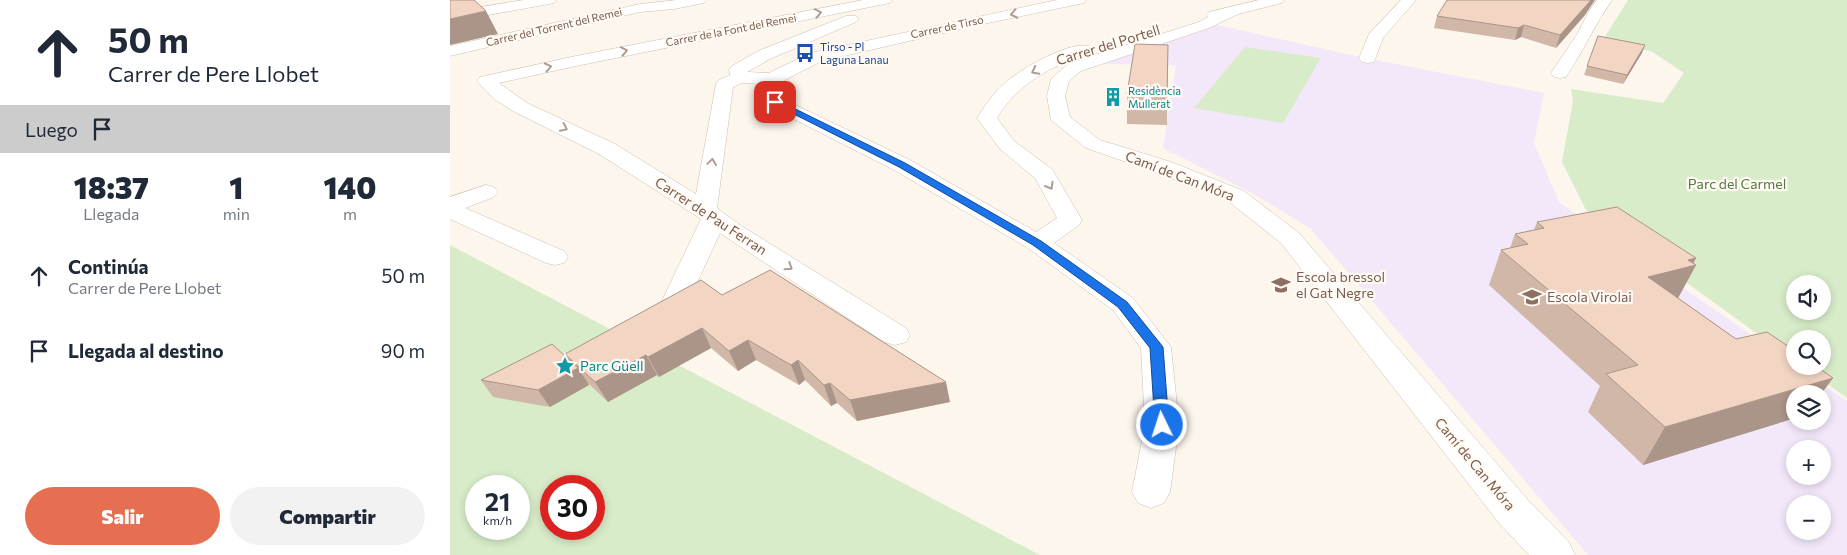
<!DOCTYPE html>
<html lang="es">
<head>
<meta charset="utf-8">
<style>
  body { margin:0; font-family:Commissioner,sans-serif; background:#f2f2f3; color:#1f2937; height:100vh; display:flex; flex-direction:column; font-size:19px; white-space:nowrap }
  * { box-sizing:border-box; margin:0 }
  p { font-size:16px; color:#747a83 }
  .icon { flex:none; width:28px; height:28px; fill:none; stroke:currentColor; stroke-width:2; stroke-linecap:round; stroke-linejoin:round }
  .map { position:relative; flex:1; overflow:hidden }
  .drawer { display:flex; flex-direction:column; background:#fff; width:450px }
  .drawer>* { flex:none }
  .top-card { background:#fff; color:#1f2937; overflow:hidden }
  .fabs { position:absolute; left:1336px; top:275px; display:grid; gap:10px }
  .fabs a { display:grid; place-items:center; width:45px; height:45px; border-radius:50%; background:#fff; box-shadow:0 2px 8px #0003; font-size:25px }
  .speed { position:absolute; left:15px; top:475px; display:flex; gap:10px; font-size:25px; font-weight:700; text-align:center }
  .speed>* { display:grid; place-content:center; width:65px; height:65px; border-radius:50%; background:#fff; box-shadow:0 2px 8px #0003; line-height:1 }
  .speed small { font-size:12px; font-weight:400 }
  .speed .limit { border:8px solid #d22; background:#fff; color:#111 }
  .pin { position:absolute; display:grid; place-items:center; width:42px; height:42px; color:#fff; margin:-21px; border-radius:10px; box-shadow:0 2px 8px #0006 }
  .me { position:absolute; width:55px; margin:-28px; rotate:356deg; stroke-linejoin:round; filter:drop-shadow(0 0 4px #0008) }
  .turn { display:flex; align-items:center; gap:18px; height:105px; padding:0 25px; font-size:22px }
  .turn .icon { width:65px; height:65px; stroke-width:2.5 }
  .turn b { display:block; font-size:35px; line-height:42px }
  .then { display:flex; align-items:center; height:48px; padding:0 25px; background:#0003; gap:10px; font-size:19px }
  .eta { display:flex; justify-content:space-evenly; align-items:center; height:85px; text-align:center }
  .eta b { font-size:30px; font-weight:800; line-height:35px }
  .action { display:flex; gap:10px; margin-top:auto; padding:10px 25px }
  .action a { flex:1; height:58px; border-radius:30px; background:#e76f51; color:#fff; font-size:20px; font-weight:800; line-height:58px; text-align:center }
  .action a+a { background:#f2f2f3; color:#1f2937 }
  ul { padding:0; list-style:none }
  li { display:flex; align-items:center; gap:15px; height:75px; padding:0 25px }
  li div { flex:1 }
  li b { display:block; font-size:19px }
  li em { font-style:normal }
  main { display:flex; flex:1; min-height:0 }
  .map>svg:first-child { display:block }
</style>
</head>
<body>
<main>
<section class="drawer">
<div class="top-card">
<div class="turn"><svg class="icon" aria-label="ahead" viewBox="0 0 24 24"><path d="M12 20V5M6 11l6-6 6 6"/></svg><div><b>50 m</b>Carrer de Pere Llobet</div></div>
<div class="then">Luego<svg class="icon" aria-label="arrive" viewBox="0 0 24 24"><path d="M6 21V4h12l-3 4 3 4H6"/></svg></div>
</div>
<div class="eta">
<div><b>18:37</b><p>Llegada</p></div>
<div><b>1</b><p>min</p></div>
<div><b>140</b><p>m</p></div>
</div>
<ul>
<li><svg class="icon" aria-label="ahead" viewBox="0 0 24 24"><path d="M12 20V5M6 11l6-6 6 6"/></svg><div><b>Continúa</b><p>Carrer de Pere Llobet</p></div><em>50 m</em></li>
<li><svg class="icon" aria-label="arrive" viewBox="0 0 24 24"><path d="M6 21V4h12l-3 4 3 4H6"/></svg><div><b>Llegada al destino</b></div><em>90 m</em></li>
</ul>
<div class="action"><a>Salir</a><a>Compartir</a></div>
</section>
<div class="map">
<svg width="1397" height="555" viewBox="0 0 1397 555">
  <rect width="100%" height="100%" fill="#fdf6ec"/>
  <!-- education -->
  <path fill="#f3e8fa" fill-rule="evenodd" d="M767 25 906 56 1094 93 1084 143 1109 202 1397 401V555H1138L861 229 804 194 713 148 726 65 653 64ZM1345 394H1372V421H1345ZM1345 449H1372V476H1345ZM1345 504H1372V531H1345Z"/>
  <!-- green -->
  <path fill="#d8ecc9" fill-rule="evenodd" d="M1178 0H1397V398L1352 366H1372V339H1345V361L1136 210 1112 162 1123 101 1121 89 1213 103 1234 73 1201 51 1151 43ZM1345 284H1372V311H1345Z
    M795 47 871 58 833 123 744 108Z
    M0 245 590 555H0ZM26 486H69V529H26ZM101 486H144V529H101Z"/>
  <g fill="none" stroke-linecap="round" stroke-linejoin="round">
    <!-- street casing -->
    <g stroke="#d1beb0" stroke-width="1">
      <path id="street" d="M74 0H106L104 3 99 4 0 22V12Z
        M227 0H256L254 3 224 9 190 12 0 56V46L190 4Z
        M413 0H442L440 3 435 4 126 66 49 83 77 103 165 144 246 194 266 84 269 80 280 75 279 70 282 66 308 51 396 16H406L409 19 406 22 320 59 297 72 319 73 360 53 607 0H636L634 3 629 4 538 23 372 61 331 82 329 90 333 99 460 160 586 232 607 218 585 178 550 149 527 118C535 106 543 93 554 84 569 70 618 41 639 46L641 50 639 54C601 66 568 83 547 118L564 141 602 169 632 220 629 225 604 243 683 298 721 347 729 425 720 492 714 503 701 508 688 503 682 492 695 425 691 348 663 310 578 248 444 170 318 106 311 90 312 84 292 83 283 87 267 208 293 227 456 328 460 335 456 342 445 345 434 342 270 233 233 313 223 316 213 313 209 307 251 219 149 154 63 111 44 99 27 81 30 77 126 56Z
        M809 0H834L832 3 788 14 759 28 631 71 619 81 615 96 620 117 650 140 721 162 794 191 849 233 1077 499 1119 542 1125 555H1079L1049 523 831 243 778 201 705 172 636 148 601 120 597 96 601 79 619 63 749 22 758 17 756 15 759 12Z
        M951 0H966L933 38 924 62 918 63 912 62 909 58 919 34Z
        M1147 0H1162C1145 24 1133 52 1116 77L1110 78 1104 77 1101 73 1128 33 1139 11Z
        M36 185 44 187 48 192 44 197 15 208 114 251 118 257 114 263 105 265 96 263 0 219V197Z"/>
    </g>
    <!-- street -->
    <use href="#street" fill="#fff" fill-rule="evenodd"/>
  </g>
  <!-- wall -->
  <path fill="#d1b7a8" d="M1135 15 1106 48 1071 37 1065 40 984 28 987 16Z
    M1148 36 1192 53 1173 84 1134 75Z
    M718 45 717 125 677 124V94Z
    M1087 222 1246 258 1243 263 1246 265 1228 298 1286 339 1383 378 1371 394H1345V418L1193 465 1138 412 1150 386 1039 285 1051 250 1060 248 1065 234 1084 230Z
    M272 295 500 402 407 421 387 403 381 406 355 380 349 385 306 360 288 371 261 348 209 377 207 375 158 402 138 383 139 385 100 407 43 397 31 380 119 359 115 354Z"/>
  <!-- shaded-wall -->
  <path fill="#aa9588" d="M1141 0H1145L1135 15 1106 48 1110 35Z
    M36 11 48 34 0 45V19Z
    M1074 25 1071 37 1065 40 1068 28Z
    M1195 45 1192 53 1173 84 1177 75Z
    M1246 258 1242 266 1246 265 1227 300 1198 277 1238 260Z
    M252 328 261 348 209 377 198 357Z
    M298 340 306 360 288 371 279 351Z
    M196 355 207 375 158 402 145 382Z
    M348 360 355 380 349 385 341 365Z
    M128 368 139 385 100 407 88 390Z
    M1383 378 1371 394H1345V418L1193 465 1215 427Z
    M496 382 500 402 407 421 400 400Z
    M380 383 387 403 381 406 374 385Z"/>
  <!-- building -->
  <path fill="#f3d5c3" stroke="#aa9588" d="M0 0H24L36 11 0 19Z
    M997 0H1141L1110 35 1074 25 1068 28 987 16Z
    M1148 36 1195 45 1177 75 1137 66Z
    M685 44 718 45 717 96 677 94Z
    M1167 207 1246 258 1238 260 1246 265 1198 277 1286 339 1317 332 1345 351V366H1366L1383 378 1215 427 1156 374 1188 365 1051 250 1078 244 1065 234 1094 228 1087 222Z
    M320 270 496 382 400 400 380 383 374 385 348 360 341 365 298 340 279 351 252 328 198 357 196 355 145 382 115 354 251 280 272 295Z
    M102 344 128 368 88 390 31 380Z"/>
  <!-- one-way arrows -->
  <defs><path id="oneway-chevron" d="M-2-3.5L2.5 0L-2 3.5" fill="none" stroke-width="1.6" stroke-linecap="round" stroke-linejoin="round" transform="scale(1.25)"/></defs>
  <g stroke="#af9d94">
    <use href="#oneway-chevron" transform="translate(368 13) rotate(-11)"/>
    <use href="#oneway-chevron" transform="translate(564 14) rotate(168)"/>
    <use href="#oneway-chevron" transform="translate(174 51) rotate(-11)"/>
    <use href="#oneway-chevron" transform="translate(98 67) rotate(-12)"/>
    <use href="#oneway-chevron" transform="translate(585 71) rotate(153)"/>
    <use href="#oneway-chevron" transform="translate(114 128) rotate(26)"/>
    <use href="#oneway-chevron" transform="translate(262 162) rotate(-82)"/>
    <use href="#oneway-chevron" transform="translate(600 186) rotate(60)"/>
    <use href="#oneway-chevron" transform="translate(339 267) rotate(33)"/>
  </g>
  <!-- route -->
  <path fill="#1a73e8" stroke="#114b97" d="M325 99 455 163 591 241 677 302 713 347 719 425 717 428 712 430 707 428 705 425 700 348 668 307 583 245 449 167 322 103 321 102Z"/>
  <!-- icons -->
  <defs>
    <g id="bus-bare" transform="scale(1.5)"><path d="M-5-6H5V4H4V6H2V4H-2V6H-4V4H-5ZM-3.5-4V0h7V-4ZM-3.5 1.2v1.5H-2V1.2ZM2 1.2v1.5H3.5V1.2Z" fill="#1a4fb4" stroke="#fffaf3" stroke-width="2.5" paint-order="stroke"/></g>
    <g id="building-bare" transform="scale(1.5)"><path d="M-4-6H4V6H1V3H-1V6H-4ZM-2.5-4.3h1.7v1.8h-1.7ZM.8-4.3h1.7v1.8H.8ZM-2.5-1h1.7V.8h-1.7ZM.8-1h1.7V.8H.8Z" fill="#0f9aa8" stroke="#fffaf3" stroke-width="2.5" paint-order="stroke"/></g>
    <g id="school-bare" transform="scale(1.5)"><path d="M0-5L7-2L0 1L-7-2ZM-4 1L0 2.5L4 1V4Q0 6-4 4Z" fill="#8d6e63" stroke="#fffaf3" stroke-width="2.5" paint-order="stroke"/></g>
    <g id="sight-bare" transform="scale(1.5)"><path d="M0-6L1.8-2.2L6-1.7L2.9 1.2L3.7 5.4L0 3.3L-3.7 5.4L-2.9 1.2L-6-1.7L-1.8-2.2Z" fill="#0f9aa8" stroke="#fffaf3" stroke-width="2.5" paint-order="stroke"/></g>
  </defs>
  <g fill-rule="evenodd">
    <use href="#bus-bare" x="355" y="53"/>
    <use href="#building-bare" x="663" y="97"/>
    <use href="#school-bare" x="831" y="285"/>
    <use href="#school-bare" x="1082" y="297"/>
    <use href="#sight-bare" x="115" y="366"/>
  </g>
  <g text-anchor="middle" stroke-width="4.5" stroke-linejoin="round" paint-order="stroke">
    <!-- far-street labels -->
    <g font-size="11" fill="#7a5c4d" stroke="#fffaf3">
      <text transform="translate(104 27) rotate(-13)" y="4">Carrer del Torrent del Remei</text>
      <text transform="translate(497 27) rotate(-12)" y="4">Carrer de Tirso</text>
      <text transform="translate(281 30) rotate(-11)" y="4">Carrer de la Font del Remei</text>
    </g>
    <!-- far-transit labels -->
    <g font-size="11" fill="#164399" stroke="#fffaf3" text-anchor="start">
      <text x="370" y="51">Tirso - Pl<tspan x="370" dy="13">Laguna Lanau</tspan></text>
    </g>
    <!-- far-culture labels -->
    <g font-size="11" fill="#0d838f" stroke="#fffaf3" text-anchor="start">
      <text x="678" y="95">Residència<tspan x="678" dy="13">Mullerat</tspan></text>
    </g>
    <!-- street labels -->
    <g font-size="14" fill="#7a5c4d" stroke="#fffaf3">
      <text transform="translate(658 45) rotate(-17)" y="5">Carrer del Portell</text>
      <text transform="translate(730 176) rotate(21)" y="5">Camí de Can Móra</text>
      <text transform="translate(261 216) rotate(33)" y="5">Carrer de Pau Ferran</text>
      <text transform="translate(1025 464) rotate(50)" y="5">Camí de Can Móra</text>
    </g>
    <!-- park labels -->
    <g font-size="14" fill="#537a41" stroke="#fffaf3">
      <text x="1287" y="189">Parc del Carmel</text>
    </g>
    <!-- education labels -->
    <g font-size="14" fill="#785e54" stroke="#fffaf3" text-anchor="start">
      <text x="846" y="282">Escola bressol<tspan x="846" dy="16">el Gat Negre</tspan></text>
      <text x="1097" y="302">Escola Virolai</text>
    </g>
    <!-- culture labels -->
    <g font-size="14" fill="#0d838f" stroke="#fffaf3" text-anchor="start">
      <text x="130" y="371">Parc Güell</text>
    </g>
  </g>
</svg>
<div class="fabs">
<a><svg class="icon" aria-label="sound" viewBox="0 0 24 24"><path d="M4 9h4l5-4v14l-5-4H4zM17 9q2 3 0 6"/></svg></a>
<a><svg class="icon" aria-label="search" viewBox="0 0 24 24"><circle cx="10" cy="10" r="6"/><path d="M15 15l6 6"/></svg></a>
<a><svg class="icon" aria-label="layers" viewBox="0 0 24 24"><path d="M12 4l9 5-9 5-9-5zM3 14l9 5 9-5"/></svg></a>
<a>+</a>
<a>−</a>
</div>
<div class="speed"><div>21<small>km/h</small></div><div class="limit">30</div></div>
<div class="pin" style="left:325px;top:102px;background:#d93025"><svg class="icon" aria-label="arrive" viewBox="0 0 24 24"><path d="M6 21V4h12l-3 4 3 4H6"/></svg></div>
<svg class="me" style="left:712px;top:425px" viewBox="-20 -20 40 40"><circle r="17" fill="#1a73e8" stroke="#fff" stroke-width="3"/><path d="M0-11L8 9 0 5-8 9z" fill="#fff"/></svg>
</div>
</main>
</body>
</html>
